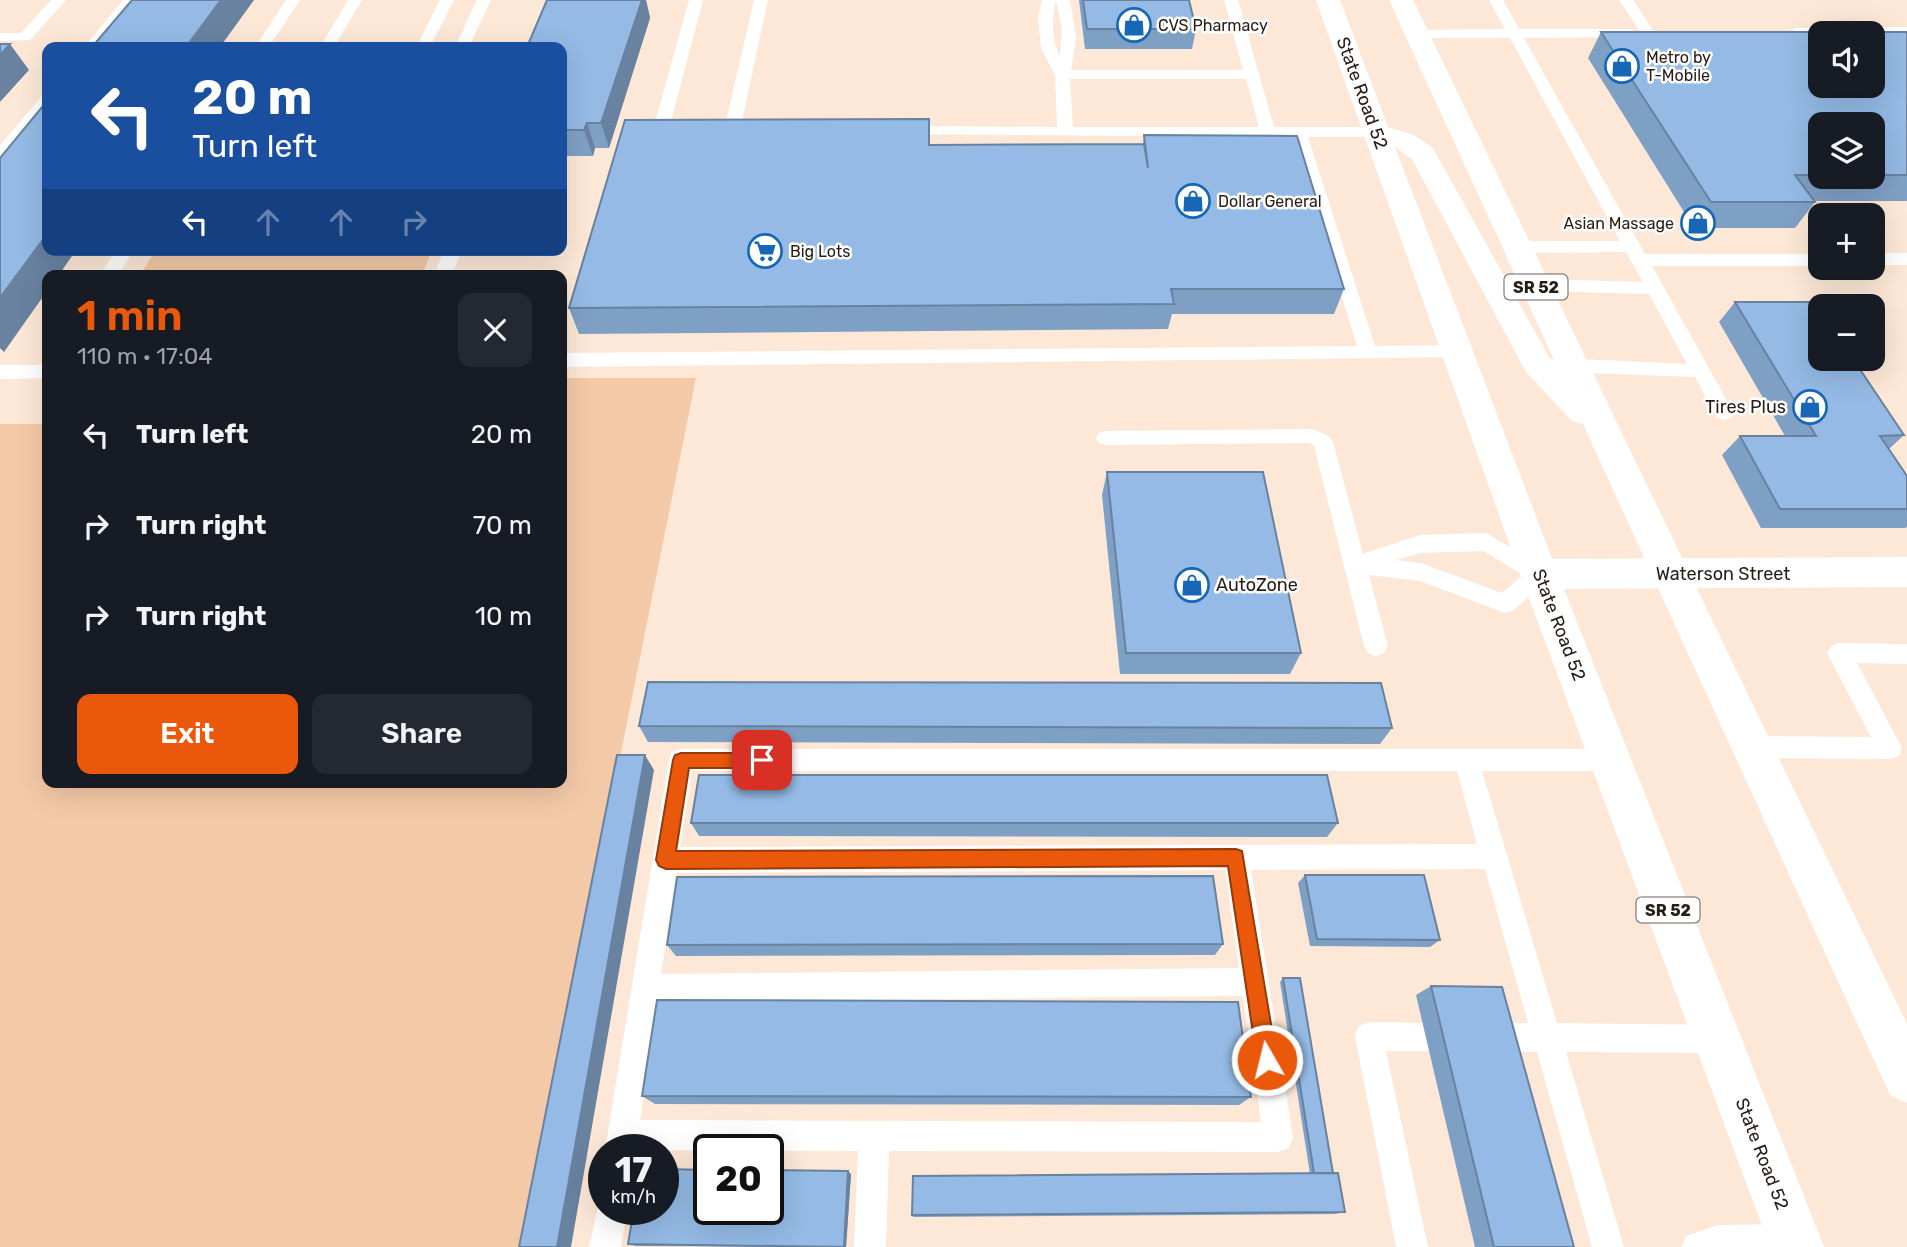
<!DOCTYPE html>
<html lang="en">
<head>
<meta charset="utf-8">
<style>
  body { margin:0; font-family:Rubik,sans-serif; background:#242831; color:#f1f3f6; height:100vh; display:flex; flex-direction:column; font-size:26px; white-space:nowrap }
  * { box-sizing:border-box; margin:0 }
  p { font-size:23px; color:#9ea1a6 }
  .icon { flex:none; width:38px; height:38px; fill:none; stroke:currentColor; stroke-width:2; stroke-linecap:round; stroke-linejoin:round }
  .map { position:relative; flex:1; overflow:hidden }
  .details { position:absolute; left:42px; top:270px; width:525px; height:518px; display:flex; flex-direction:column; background:#171b24; border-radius:14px; box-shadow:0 7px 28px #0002 }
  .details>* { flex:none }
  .banner { position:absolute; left:42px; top:42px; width:525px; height:214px; border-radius:14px; box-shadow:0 7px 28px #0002; background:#1a4fa0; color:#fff; overflow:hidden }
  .buttons { position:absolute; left:1808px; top:21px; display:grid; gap:14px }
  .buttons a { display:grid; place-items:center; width:77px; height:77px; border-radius:14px; background:#171b24; box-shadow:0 7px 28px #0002; font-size:35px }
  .speed { position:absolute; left:588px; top:1134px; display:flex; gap:14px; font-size:35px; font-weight:700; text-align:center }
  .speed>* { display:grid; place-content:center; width:91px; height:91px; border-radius:50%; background:#171b24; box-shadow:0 7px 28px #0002; line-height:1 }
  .speed small { font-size:18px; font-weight:400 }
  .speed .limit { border:4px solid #111; border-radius:10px; background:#fff; color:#111 }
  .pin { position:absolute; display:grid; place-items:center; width:60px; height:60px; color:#fff; margin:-30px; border-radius:14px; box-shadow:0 4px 10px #0006 }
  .me { position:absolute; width:77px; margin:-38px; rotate:352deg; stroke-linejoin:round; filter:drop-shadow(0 0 5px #0008) }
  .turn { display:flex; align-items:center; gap:24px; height:147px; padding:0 35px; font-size:32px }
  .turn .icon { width:91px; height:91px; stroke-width:2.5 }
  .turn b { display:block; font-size:49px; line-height:60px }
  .lanes { display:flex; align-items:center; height:66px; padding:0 35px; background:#0003; justify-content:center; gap:35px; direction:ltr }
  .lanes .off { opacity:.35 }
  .round { display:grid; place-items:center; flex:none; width:74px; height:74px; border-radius:14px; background:#242831 }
  .summary { display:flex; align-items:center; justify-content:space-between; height:119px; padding:0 35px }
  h1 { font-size:42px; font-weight:600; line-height:52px; color:#ea580c }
  .action { display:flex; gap:14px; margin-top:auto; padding:14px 35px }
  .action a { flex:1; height:80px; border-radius:14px; background:#ea580c; color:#fff; font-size:28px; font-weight:600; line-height:80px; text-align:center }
  .action a+a { background:#242831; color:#f1f3f6 }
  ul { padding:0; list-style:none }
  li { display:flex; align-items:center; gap:21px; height:91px; padding:0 35px }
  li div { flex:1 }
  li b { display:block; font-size:26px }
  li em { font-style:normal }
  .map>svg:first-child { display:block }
</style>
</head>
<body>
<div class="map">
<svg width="1907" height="1247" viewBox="0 0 1907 1247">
  <rect width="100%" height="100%" fill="#fde8d7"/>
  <!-- green -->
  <path fill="#f4c9a7" d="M156 250H432L422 275H140Z
    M562 378H696L522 1247H0V424H43L47 417V782H562Z"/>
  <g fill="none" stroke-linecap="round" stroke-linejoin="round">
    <!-- lane -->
    <path fill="#fff" fill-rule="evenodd" d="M51 0H66L30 40 0 41V33H21Z
      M123 0H137L98 47H84Z
      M286 0H300L269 47H255Z
      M348 0H362L334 47H320Z
      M440 0H454L430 47H416Z
      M477 0H491L469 47H455Z
      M689 0H703L670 125 687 127 689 130C681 137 661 137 653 130Z
      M754 0H768L740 130 732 135 724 130Z
      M1042 0H1056C1052 18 1051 39 1060 56L1062 29 1056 0H1070L1076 38 1071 70H1243L1224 0H1238L1274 127H1377L1385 132 1377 137H1308L1375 346 1458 345 1465 347 1467 352 1465 357 562 367V353L1357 346 1293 137 894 134 892 131 900 126 1057 127 1055 75 1041 48 1038 17ZM1070 79H1246L1259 127H1073Z
      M1489 0H1503L1519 29H1631L1638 33 1631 37 1524 38 1645 254H1820V266H1652L1734 413 1731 418 1724 420 1717 418 1695 377 1558 372 1551 370 1548 365 1551 360 1558 358 1687 364 1649 294 1535 291 1526 285 1535 279 1643 282 1626 252 1518 253 1509 247 1518 241H1620L1510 38H1418L1411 34 1418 30 1505 29Z
      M1619 0H1633L1655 33 1653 36H1643Z
      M1907 27V35L1820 33V36H1795L1788 32 1795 28Z
      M47 94V108L6 158 0 160V145L42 96Z
      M116 250H134L118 275H100Z
      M444 250H462L452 275H434Z
      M1872 253H1907V265H1872Z
      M47 360V378L0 379V365H38Z
      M1313 429 1330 437 1333 442 1363 554 1420 535 1486 533 1547 568 1550 574 1547 580 1513 611 1505 613 1420 581 1369 575 1388 646 1384 653 1376 656 1368 653 1364 646 1314 446 1310 443 1106 445 1099 443 1096 438 1099 433 1106 431ZM1483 551 1523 575 1502 593 1421 563 1396 560 1420 553Z
      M1839 643 1907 644V664L1857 663 1902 748 1899 756 1890 759 1752 758 1743 755 1740 747 1743 739 1752 736 1871 737 1827 653 1831 646Z
      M681 749H1611L1620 752 1623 760 1620 768 1611 771H1482L1557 1023 1717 1025 1727 1029 1731 1039 1727 1049 1717 1053 1566 1052 1624 1247H1592L1537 1052 1496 1051 1486 1047 1482 1037 1486 1027 1496 1023H1528L1485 869 1251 870 1293 1137 1289 1148 1278 1152 889 1151 886 1247H854L858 1151 605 1150 669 760 672 752ZM692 771H1457L1477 844 680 847ZM1225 870 1239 968 661 974 677 873ZM1243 996 1261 1122 640 1120 657 1002Z
      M1369 1022 1426 1023 1436 1027 1440 1037 1436 1047 1426 1051H1386L1428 1247H1396L1355 1036 1359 1026Z
      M604 1196V1209H627L621 1247H589L600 1198Z
      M1795 1224 1806 1229 1811 1240 1808 1247H1681L1686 1236 1718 1225Z"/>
    <!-- street -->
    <path fill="#fff" fill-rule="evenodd" d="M1907 557V587L1539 589 1526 585 1520 574 1526 563 1539 559Z"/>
    <!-- primary -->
    <path fill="#fff" fill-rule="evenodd" d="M1316 0H1340L1388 127 1414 135 1433 148 1549 357 1555 362 1389 0H1413L1907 1024V1103L1890 1095 1583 424 1572 421 1526 372 1412 159 1395 147 1558 574 1824 1247H1770L1520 574Z"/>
  </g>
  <!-- wall -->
  <path fill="#7fa0c5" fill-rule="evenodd" d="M547 0H646L650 18 609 148H595L593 156H562V47Z
    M1079 0H1189L1196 29 1192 49H1085Z
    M1601 32H1907V201H1814L1815 202 1795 228H1694L1588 58ZM1820 124H1872V177H1820Z
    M1144 135 1344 289 1334 314H1172L1168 329 579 334 569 308 929 145 1143 144Z
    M1735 302 1904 435 1889 449 1907 476V527L1905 528H1761L1722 455 1740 436H1785L1719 322Z
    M1107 472 1301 653 1290 674H1120L1102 495Z
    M639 726 1392 728 1380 744 648 742Z
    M691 823H1338L1327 837 699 836Z
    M1305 875 1440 940 1430 947 1310 946 1298 883Z
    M1223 944 1215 955 676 956 667 945Z
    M1283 978 1333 1173 1345 1212 1335 1214 913 1217 912 1215 1310 1174 1280 982Z
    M1431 986 1574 1247H1475L1416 995Z
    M642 1096 1251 1097 1239 1105 655 1104Z
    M851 1174 846 1247 636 1246 628 1244Z"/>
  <!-- shaded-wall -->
  <path fill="#6882a0" d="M221 0H254L220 47H186Z
    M642 0H646L650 18 609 148 601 123Z
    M10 44 29 70 0 102V55Z
    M587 123 595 148 593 156 584 130Z
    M47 234V250H76L59 275H47V291L4 352 0 348V298Z
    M645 755 654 770 571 1247H557Z
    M848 1171 851 1174 846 1247H844Z"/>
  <!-- building -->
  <path fill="#94bae5" stroke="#6882a0" stroke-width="2" fill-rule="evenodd" d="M132 0H221L186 47H92Z
    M547 0H642L601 123H587L584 130H562V47H527Z
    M1083 0H1189L1196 29H1087Z
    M1601 32H1907V175H1872V124H1820V175H1795L1815 202H1711ZM1820 33H1872V86H1820Z
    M0 44H10L0 55Z
    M47 101V234L0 298V158Z
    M929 119V145L1144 144 1148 168 1144 135 1297 136 1344 289H1171L1174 304 569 308 625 120Z
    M1735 302H1815L1820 310V359H1853L1904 435 1880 436 1907 476V509H1780L1740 436H1816Z
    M1107 472H1263L1301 653H1126Z
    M648 682 1381 683 1392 728 639 726Z
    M617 755H645L557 1247H519Z
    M699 775H1327L1338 823H691Z
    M1305 875H1424L1440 940 1317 939Z
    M1213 876 1223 944 667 945 677 877Z
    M1283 978H1300L1333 1173H1314Z
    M1431 986 1502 987 1574 1247H1494Z
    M657 1000 1238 1002 1251 1097 642 1096Z
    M663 1169 709 1170V1209H768V1170L848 1171 844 1247 628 1244 634 1209H663Z
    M1338 1173 1345 1212 912 1215 913 1176Z"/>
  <!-- route -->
  <path fill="#ea580c" stroke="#983908" stroke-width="2" d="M681 753H762L768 755 771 760 768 766 762 768H689L676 851 1236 849 1242 851 1277 1060 1274 1067 1267 1070 1259 1067 1257 1060 1228 866 666 869 659 866 656 860 673 760 675 755Z"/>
  <!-- icons -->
  <defs>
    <g id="shop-ring" transform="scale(1.75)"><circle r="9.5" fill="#fff" stroke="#1667b6" stroke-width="1.5"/><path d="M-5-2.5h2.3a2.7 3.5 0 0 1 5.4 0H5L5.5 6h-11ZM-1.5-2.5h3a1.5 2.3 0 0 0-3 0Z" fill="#1667b6"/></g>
    <g id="supermarket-ring" transform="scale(1.75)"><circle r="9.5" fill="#fff" stroke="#1667b6" stroke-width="1.5"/><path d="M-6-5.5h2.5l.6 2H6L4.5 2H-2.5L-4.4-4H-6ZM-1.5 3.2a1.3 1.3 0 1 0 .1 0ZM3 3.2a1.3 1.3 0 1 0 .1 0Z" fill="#1667b6"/></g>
  </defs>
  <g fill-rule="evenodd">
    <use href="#shop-ring" x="1134" y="25"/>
    <use href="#shop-ring" x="1622" y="66"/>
    <use href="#shop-ring" x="1193" y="201"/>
    <use href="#shop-ring" x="1698" y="223"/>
    <use href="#supermarket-ring" x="765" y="251"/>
    <use href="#shop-ring" x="1810" y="407"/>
    <use href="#shop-ring" x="1192" y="585"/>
  </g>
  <g text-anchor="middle" stroke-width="5" stroke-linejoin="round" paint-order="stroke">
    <!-- far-poi labels -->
    <g font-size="16" fill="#261d15" stroke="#fff" text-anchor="start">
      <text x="1158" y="31">CVS Pharmacy</text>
      <text x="1646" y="63">Metro by<tspan x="1646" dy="18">T-Mobile</tspan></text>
      <text x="1218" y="207">Dollar General</text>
      <text x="1674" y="229" text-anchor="end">Asian Massage</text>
      <text x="790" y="257">Big Lots</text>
    </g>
    <!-- shield labels -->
    <g fill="#fff" stroke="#67615b" stroke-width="2">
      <rect x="1504.5" y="274.5" width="63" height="25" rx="5"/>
      <rect x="1636.5" y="897.5" width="63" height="25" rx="5"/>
    </g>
    <g font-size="16" font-weight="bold" fill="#261d15">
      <text x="1536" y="293">SR 52</text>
      <text x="1668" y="916">SR 52</text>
    </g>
    <!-- street labels -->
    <g font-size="18" fill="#261d15" stroke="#fff">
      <text transform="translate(1362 93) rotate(70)" y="6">State Road 52</text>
      <text x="1723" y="580">Waterson Street</text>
      <text transform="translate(1559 625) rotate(69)" y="6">State Road 52</text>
      <text transform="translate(1762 1154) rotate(69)" y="6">State Road 52</text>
    </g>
    <!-- poi labels -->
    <g font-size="18" fill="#261d15" stroke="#fff" text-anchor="end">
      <text x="1786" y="413">Tires Plus</text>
      <text x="1216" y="591" text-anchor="start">AutoZone</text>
    </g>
  </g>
</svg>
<div class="buttons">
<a><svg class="icon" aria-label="sound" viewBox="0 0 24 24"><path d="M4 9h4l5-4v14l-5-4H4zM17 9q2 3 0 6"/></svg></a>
<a><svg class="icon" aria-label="layers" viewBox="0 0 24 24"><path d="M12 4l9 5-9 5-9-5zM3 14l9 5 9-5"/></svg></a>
<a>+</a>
<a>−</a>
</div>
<div class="speed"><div>17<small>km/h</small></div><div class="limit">20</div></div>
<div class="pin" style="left:762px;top:760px;background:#d93025"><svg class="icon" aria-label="arrive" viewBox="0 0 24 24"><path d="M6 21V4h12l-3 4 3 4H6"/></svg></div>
<svg class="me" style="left:1267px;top:1060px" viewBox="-20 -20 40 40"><circle r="17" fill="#ea580c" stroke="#fff" stroke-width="3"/><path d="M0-11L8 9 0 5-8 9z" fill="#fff"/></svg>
<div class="banner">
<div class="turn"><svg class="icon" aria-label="left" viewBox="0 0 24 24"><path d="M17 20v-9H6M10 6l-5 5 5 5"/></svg><div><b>20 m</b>Turn left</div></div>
<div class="lanes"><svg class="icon" aria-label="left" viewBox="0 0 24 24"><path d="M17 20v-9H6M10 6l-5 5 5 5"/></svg><svg class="icon off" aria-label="ahead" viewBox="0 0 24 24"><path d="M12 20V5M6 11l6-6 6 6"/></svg><svg class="icon off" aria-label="ahead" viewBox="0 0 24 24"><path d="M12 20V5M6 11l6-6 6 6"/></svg><svg class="icon off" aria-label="right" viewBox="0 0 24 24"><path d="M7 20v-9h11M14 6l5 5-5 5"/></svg></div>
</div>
<section class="details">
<div class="summary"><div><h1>1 min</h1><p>110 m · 17:04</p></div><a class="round"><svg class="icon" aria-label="close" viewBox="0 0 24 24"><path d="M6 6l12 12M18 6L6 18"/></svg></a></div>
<ul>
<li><svg class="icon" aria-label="left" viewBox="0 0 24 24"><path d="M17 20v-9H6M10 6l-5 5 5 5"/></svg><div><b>Turn left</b></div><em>20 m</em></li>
<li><svg class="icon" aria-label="right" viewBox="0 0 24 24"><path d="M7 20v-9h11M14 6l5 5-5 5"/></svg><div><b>Turn right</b></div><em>70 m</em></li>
<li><svg class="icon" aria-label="right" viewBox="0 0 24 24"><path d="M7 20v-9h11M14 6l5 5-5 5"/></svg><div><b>Turn right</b></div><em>10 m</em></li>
</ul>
<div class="action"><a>Exit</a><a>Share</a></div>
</section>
</div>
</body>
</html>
